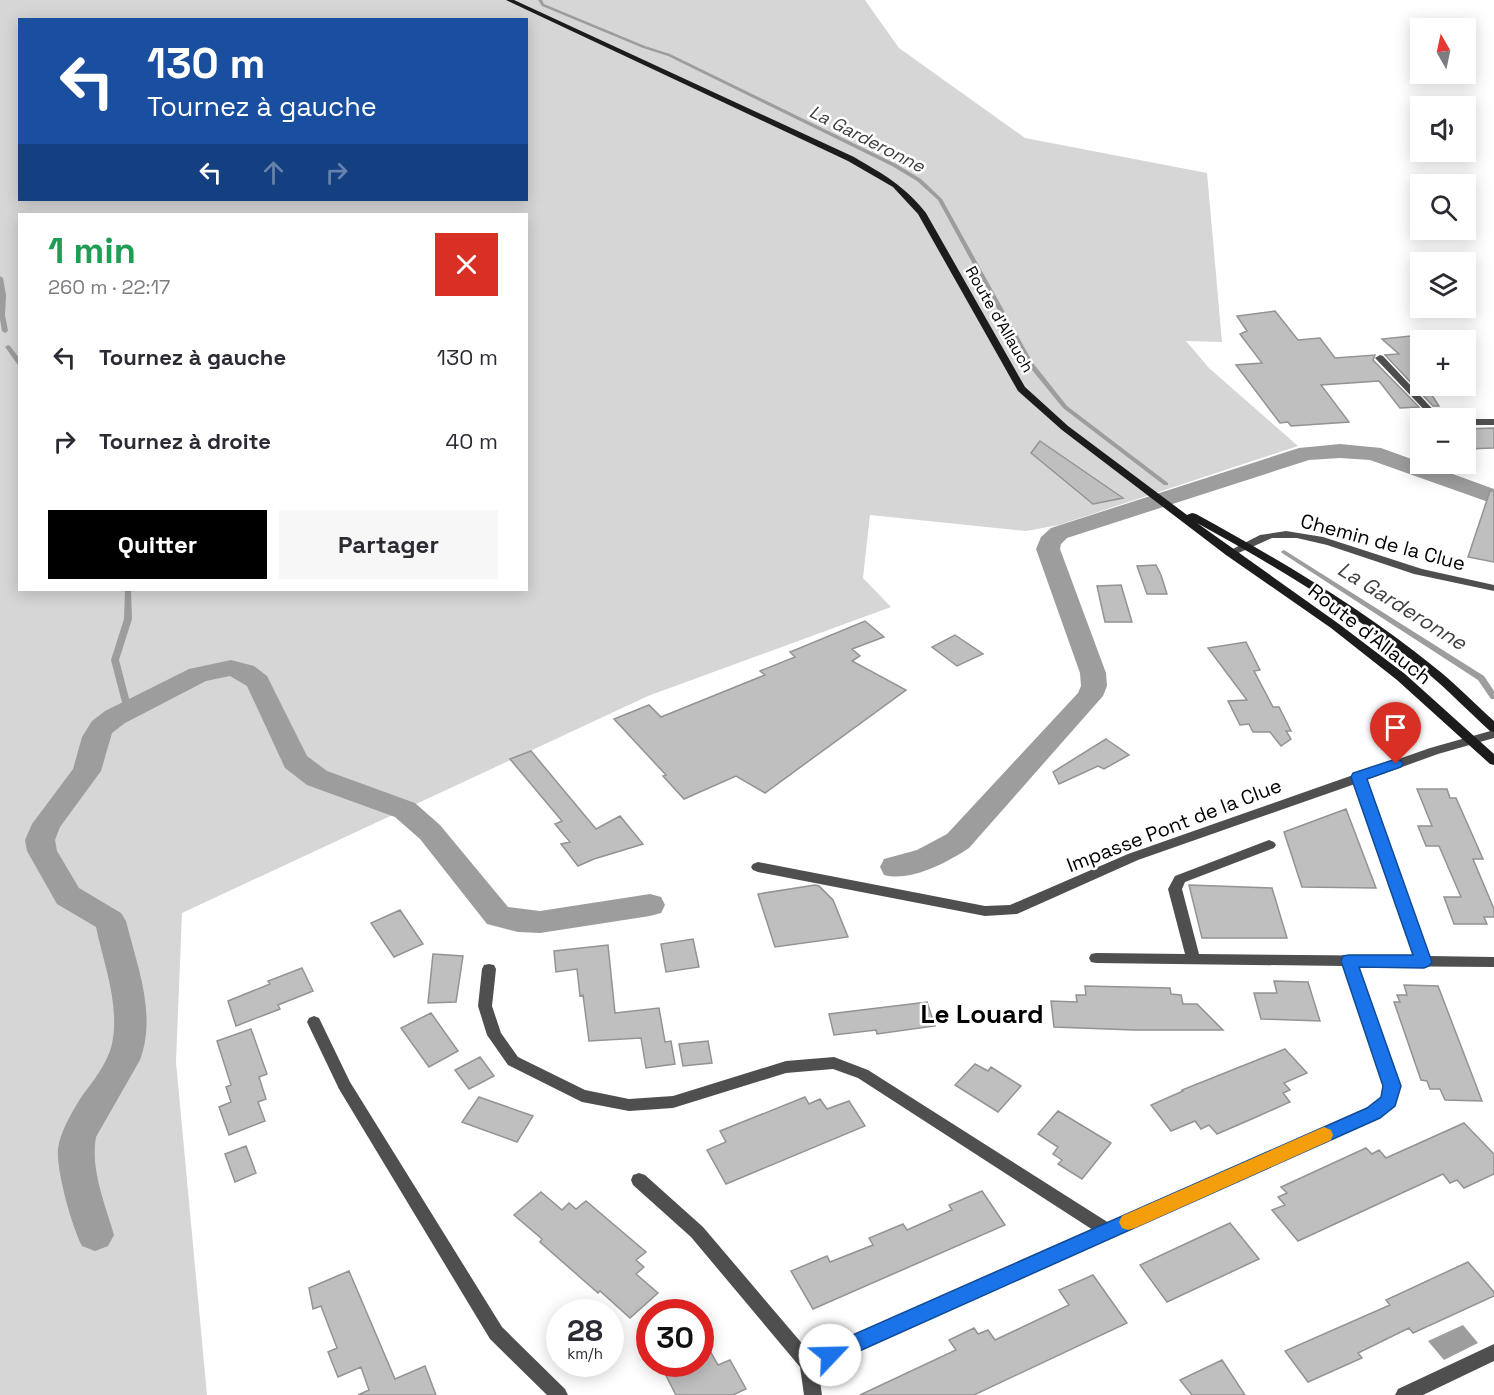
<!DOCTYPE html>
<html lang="fr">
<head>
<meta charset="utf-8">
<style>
  body { margin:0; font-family:"Space Grotesk",sans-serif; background:#f7f7f7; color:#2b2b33; height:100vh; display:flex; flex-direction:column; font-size:22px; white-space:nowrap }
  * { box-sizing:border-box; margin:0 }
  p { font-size:20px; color:#7c7c81 }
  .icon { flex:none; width:33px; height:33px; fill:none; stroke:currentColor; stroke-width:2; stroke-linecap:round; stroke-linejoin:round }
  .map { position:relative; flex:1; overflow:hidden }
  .sheet { position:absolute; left:18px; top:213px; width:510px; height:378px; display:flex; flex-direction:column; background:#fff; border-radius:0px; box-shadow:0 3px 15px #0003 }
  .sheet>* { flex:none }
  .top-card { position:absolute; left:18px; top:18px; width:510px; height:183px; border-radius:0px; box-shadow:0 3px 15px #0003; background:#1a4fa0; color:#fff; overflow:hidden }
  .needle { width:39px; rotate:351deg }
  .buttons { position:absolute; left:1410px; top:18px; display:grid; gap:12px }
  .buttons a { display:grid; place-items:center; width:66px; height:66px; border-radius:0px; background:#fff; box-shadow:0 3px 15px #0003; font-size:30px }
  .speed { position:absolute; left:546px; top:1299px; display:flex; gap:12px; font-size:30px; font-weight:700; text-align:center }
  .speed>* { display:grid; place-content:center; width:78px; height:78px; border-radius:50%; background:#fff; box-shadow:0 3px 15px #0003; line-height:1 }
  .speed small { font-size:15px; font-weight:400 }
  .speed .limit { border:9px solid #d22; background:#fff; color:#111 }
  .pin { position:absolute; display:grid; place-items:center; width:51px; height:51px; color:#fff; margin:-62px -26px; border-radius:50% 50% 50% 0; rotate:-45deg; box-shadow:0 0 6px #0007 }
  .pin .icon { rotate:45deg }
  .me { position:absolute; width:66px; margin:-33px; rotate:66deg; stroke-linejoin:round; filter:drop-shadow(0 0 4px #0008) }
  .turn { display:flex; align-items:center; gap:21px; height:126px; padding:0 30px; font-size:27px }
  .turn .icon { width:78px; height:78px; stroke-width:2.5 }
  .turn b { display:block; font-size:42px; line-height:51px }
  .lanes { display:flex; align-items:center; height:57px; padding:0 30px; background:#0003; justify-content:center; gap:30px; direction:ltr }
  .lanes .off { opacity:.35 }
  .round { display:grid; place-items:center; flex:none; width:63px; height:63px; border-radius:0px; background:#f7f7f7 }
  .overview { display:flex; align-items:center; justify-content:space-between; height:102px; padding:0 30px }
  h1 { font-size:36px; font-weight:700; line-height:45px; color:#1e9e55 }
  .cta { display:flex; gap:12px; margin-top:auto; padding:12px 30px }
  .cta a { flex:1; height:69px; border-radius:0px; background:#000; color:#fff; font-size:24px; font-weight:700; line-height:69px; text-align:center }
  .cta a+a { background:#f7f7f7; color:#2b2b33 }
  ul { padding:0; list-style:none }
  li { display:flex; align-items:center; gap:18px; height:84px; padding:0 30px }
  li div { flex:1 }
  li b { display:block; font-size:22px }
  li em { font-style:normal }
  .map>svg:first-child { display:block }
</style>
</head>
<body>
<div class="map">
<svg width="1494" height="1395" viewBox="0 0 1494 1395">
  <rect width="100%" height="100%" fill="#fff"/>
  <!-- green -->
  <path fill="#d6d6d6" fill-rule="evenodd" d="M0 0H865L899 48 1025 138 1207 173 1222 342 1186 341 1209 368 1298 446 1059 525 1026 531 870 515 863 578 891 607 648 696 182 913 176 1062 207 1395H0ZM20 20H526V200H20ZM20 214H526V590H20Z"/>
  <!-- water -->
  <path fill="#9d9d9d" d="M1463 1325 1478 1343 1444 1360 1428 1341Z"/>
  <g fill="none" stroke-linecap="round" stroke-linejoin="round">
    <!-- stream -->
    <path fill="#9d9d9d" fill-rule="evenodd" d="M538 0H542L544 4 645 46 670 54 896 164 921 179 942 199 1033 363 1067 406 1168 483V485H1164L1063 408 1028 365 938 200 917 181 892 166 668 56 643 48 542 6Z
      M0 276 3 278 6 295 5 315 8 331 5 333 2 331 0 319Z
      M8 345 10 346 20 359V366L18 365 5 347Z
      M1284 550 1484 676 1494 691V699H1491L1478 680 1282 553 1281 552 1282 551Z
      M125 590H131L132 619 119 660 132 710 128 712 124 710 111 660 124 619Z"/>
    <!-- canal -->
    <path fill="#9d9d9d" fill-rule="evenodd" d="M1340 444 1381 448 1494 489V504L1370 460 1340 458 1309 460 1067 538 1061 544 1060 549 1106 673 1107 686 1103 696 969 848C946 863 911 882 884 875L880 867 884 859 917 850 947 834 1078 693 1081 686 1080 673 1036 549 1041 537 1051 528 1299 448Z
      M231 660 254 666 267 676 307 756 327 771 415 803 440 825 508 907 540 911 650 894 661 897 665 905 661 913 650 916 540 933 518 932 487 924 420 839 395 817 307 785 285 768 247 686 230 676 206 681 125 723 112 733 101 771 60 827 55 840 57 851 79 888 121 913 126 921C137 966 157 1014 140 1060L96 1137C90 1169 105 1204 114 1235L108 1246 95 1251 82 1246C72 1227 56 1170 58 1149 60 1132 71 1114 80 1099 92 1082 107 1065 112 1044 120 1005 104 965 96 927L57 904 27 851 25 840 32 824 73 769 82 737 92 721 105 711 189 669Z"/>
  </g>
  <!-- building -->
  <path fill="#bfbfbf" stroke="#939393" stroke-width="1.5" d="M1275 311 1298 340 1320 338 1335 358 1375 355 1373 360 1419 407 1400 408 1379 381 1321 385 1349 422 1291 426 1288 422 1280 423 1236 365 1262 363 1240 334 1247 331 1237 316Z
    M1420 335V386H1426L1439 406H1433L1385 355 1399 354 1382 339Z
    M1494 428V448L1466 449V429Z
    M1040 441 1123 498 1093 504 1031 453Z
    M1490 491H1494V562L1468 557Z
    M1156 565 1161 575 1167 594H1147L1137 566Z
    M1121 585 1132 622H1105L1097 586Z
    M865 621 884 637 852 649 860 656 852 661 906 690 765 793 736 776 684 799 663 776 666 775 614 719 649 705 661 717 765 675 760 671 795 657 790 652Z
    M955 635 983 654 957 666 932 647Z
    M1246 642 1260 670 1254 671 1273 707H1279L1291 731H1286L1291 739 1281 746 1270 732H1253L1249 724 1240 725 1228 701 1247 700 1208 648Z
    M1106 739 1129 755 1104 769 1098 766 1059 784 1053 772Z
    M531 751 596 829 620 816 643 844 594 859 578 866 561 844 570 842 555 824 562 821 510 759Z
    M1417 789H1447L1450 798H1456L1483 859H1473L1494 909V917H1484L1487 924H1454L1444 897H1461L1439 846H1426L1418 826H1432Z
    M1346 809 1376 888 1302 887 1284 832Z
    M815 885 819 886 833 900 848 937 775 947 758 894Z
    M1189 885 1272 888 1287 938H1202Z
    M400 910 423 944 394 957 371 923Z
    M693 939 699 967 666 972 661 944Z
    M608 945 615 1013 659 1008 665 1042 671 1041 675 1064 646 1068 641 1038 589 1041 583 995 580 996 577 969 556 972 554 951Z
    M433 954 463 956 456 1002 428 1003Z
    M302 968 313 991 278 1005 280 1009 236 1026 228 1001 270 984 268 981Z
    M1274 981 1308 982 1320 1021 1261 1019 1254 993H1277Z
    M1404 985 1438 986 1482 1101 1445 1100 1440 1089H1430L1427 1081 1421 1080 1394 1002H1400L1397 995H1407Z
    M1085 986 1170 988 1171 994 1181 995 1183 1004H1197L1223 1030H1134L1054 1027 1051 1001 1077 1002 1076 995H1086Z
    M927 1002 935 1026 877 1034 876 1030 834 1035 829 1014Z
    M431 1013 458 1051 429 1067 401 1028Z
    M251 1029 267 1074 259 1077 266 1099 258 1102 265 1121 229 1135 219 1107 231 1102 226 1087 231 1085 217 1041Z
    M708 1041 712 1063 683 1066 679 1044Z
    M1285 1049 1307 1073 1284 1083 1290 1090 1283 1093 1290 1102 1254 1118 1217 1134 1209 1125 1201 1129 1195 1121 1171 1131 1151 1105 1183 1091 1182 1090Z
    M480 1057 494 1076 469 1089 455 1070Z
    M975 1064 988 1071 991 1067 1021 1086 998 1112 955 1085Z
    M479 1097 533 1116 517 1142 462 1122Z
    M805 1097 809 1104 820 1099 827 1109 849 1101 865 1126 726 1184 707 1150 726 1142 720 1131Z
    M1058 1111 1111 1143 1082 1179 1058 1164 1062 1160 1053 1154 1058 1147 1038 1134Z
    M1464 1123 1494 1154V1174L1464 1188 1457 1180 1450 1183 1443 1174 1298 1241 1272 1210 1285 1205 1278 1197 1287 1193 1281 1187 1366 1148 1372 1154 1379 1150 1386 1158Z
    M246 1146 256 1173 235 1182 225 1154Z
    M982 1191 1005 1225 813 1309 791 1271 827 1256 830 1262 873 1245 869 1238 903 1224 907 1230 952 1210 949 1205Z
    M541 1192 562 1210 569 1203 576 1209 586 1201 646 1252 636 1260 644 1267 636 1274 658 1293 630 1318 600 1291 598 1293 540 1242 542 1239 514 1215Z
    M1230 1223 1259 1259 1167 1302 1140 1265Z
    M1468 1262 1494 1292V1296L1413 1333 1409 1328 1358 1353 1362 1358 1308 1382 1285 1351 1390 1305 1386 1300Z
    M349 1271 395 1379 425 1366 436 1395H358L369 1390 361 1367 338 1377 328 1352 337 1348 321 1306 313 1309 309 1288Z
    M1093 1275 1127 1323 974 1395H860L956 1350 949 1340 974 1328 978 1334 988 1330 995 1340 1069 1305 1059 1290Z
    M700 1333 718 1365 730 1360 746 1389 733 1395H676L660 1364H700Z
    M1222 1360 1245 1395H1192L1180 1380Z"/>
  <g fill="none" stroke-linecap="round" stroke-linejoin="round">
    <!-- lane -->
    <path fill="#4f4f4f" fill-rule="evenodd" d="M1380 355 1383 356 1441 418H1432L1377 360 1375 358Z
      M1466 419H1494V425H1466Z
      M314 1016 319 1018 350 1082 502 1327 565 1389 568 1395H547L490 1339 339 1089 307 1022 309 1018Z
      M1494 1344V1361L1423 1395H1395L1398 1389Z"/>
    <!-- street -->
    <path fill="#4f4f4f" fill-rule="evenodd" d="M1286 531 1323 537 1422 569 1494 585V591L1414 574 1327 545 1297 538H1272L1234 555H1226L1225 553 1260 535Z
      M1494 730V738L1438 754 1366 780 1429 956 1494 957V967L1358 966 1400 1086 1394 1105 1378 1117 818 1368 822 1395H804L800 1367 691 1237 633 1185 631 1180 633 1175 639 1173 645 1175 703 1227 811 1354 1093 1230 858 1078 833 1069 786 1073 673 1108 629 1111 582 1102 508 1065 487 1035 478 1006 482 969 484 965 489 964 494 965 496 969 492 1006 501 1033 518 1057 585 1090 629 1099 673 1096 786 1061 834 1057 868 1070 1109 1223 1368 1109 1382 1098 1384 1086 1344 966 1096 963 1091 962 1089 958 1091 954 1096 953 1185 954 1168 889 1175 876 1269 840 1274 842 1276 845 1274 848 1185 882 1182 889 1199 954 1415 956 1355 784 1138 860 1017 914 985 916 758 872 753 870 751 867 753 864 758 862 985 906 1010 905 1128 854 1430 748Z"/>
    <!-- secondary -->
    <path fill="#1c1c1c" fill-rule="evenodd" d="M506 0H514L854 157C883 174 905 186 926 213L1025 387 1068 426 1187 515 1192 513 1196 514C1278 559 1360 607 1433 666 1455 683 1474 703 1494 721V732L1490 731C1468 711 1448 690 1425 671 1355 614 1277 567 1197 523L1339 624 1405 674 1494 754V765L1490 764 1397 680 1331 628 1226 555 1062 430 1018 391 918 214 893 187 848 161Z"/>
  </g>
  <!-- route -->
  <path fill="#1a73e8" stroke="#114b97" stroke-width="1.5" d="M1396 759 1401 761 1403 764 1401 767 1367 779 1432 962 1429 966 1424 968 1359 967 1401 1086 1395 1106 1380 1118 837 1361 830 1364 823 1361 820 1355 823 1348 1367 1108 1381 1097 1383 1086 1341 961 1343 956 1349 955H1413L1351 777 1353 773Z"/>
  <!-- slow -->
  <path fill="#f59e0b" d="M1324 1127 1331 1130 1333 1135 1331 1140 1135 1228 1128 1230 1122 1228 1119 1222 1122 1216Z"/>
  <g text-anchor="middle" stroke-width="5" stroke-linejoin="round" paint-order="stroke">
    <!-- far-street labels -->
    <g font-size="16" fill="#000" stroke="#fff">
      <text transform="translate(1000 319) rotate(60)" y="6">Route d'Allauch</text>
    </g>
    <!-- far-water labels -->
    <g font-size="18" font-style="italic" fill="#3e3e3e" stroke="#fff">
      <text transform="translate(867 139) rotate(27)" y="6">La Garderonne</text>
    </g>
    <!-- street labels -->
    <g font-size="20" fill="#000" stroke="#fff">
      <text transform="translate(1383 542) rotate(15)" y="7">Chemin de la Clue</text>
      <text transform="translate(1370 634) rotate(38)" y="7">Route d'Allauch</text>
      <text transform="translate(1174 825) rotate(-21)" y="7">Impasse Pont de la Clue</text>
    </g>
    <!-- water labels -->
    <g font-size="21" font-style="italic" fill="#3e3e3e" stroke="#fff">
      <text transform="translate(1402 606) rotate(32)" y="7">La Garderonne</text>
    </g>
    <!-- near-neighbourhood labels -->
    <g font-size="26" font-weight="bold" fill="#000" stroke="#fff">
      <text x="982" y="1023">Le Louard</text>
    </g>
  </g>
</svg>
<div class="buttons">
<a><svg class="needle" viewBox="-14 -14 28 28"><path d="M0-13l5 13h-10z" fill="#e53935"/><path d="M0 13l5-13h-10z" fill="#7c7c81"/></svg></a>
<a><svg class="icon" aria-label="sound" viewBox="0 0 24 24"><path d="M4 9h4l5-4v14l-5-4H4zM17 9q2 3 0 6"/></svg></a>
<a><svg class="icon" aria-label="search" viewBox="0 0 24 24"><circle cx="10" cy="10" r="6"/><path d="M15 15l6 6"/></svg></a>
<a><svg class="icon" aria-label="layers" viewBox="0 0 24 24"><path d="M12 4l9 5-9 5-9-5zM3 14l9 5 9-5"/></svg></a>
<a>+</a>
<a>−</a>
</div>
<div class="speed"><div>28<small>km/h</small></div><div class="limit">30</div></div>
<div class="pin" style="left:1396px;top:764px;background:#d93025"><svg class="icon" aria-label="arrive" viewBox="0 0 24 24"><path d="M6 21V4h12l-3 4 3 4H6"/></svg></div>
<svg class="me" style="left:830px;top:1355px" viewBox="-20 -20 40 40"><circle r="19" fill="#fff"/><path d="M0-13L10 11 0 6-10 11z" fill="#1a73e8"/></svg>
<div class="top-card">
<div class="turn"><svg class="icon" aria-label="left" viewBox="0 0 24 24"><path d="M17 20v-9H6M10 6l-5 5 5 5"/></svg><div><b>130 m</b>Tournez à gauche</div></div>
<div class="lanes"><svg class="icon" aria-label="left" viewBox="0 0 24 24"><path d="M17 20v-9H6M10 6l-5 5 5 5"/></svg><svg class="icon off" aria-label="ahead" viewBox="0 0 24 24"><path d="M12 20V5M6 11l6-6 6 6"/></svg><svg class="icon off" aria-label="right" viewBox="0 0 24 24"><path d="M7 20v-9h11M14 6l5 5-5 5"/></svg></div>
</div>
<section class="sheet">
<div class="overview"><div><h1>1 min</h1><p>260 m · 22:17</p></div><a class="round" style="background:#d93025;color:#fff"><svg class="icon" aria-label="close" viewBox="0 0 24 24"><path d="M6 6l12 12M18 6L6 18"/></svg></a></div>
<ul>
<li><svg class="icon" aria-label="left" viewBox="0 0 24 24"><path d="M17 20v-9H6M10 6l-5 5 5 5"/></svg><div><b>Tournez à gauche</b></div><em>130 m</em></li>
<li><svg class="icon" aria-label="right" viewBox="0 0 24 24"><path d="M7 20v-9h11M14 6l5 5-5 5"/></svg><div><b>Tournez à droite</b></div><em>40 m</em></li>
</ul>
<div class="cta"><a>Quitter</a><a>Partager</a></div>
</section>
</div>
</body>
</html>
